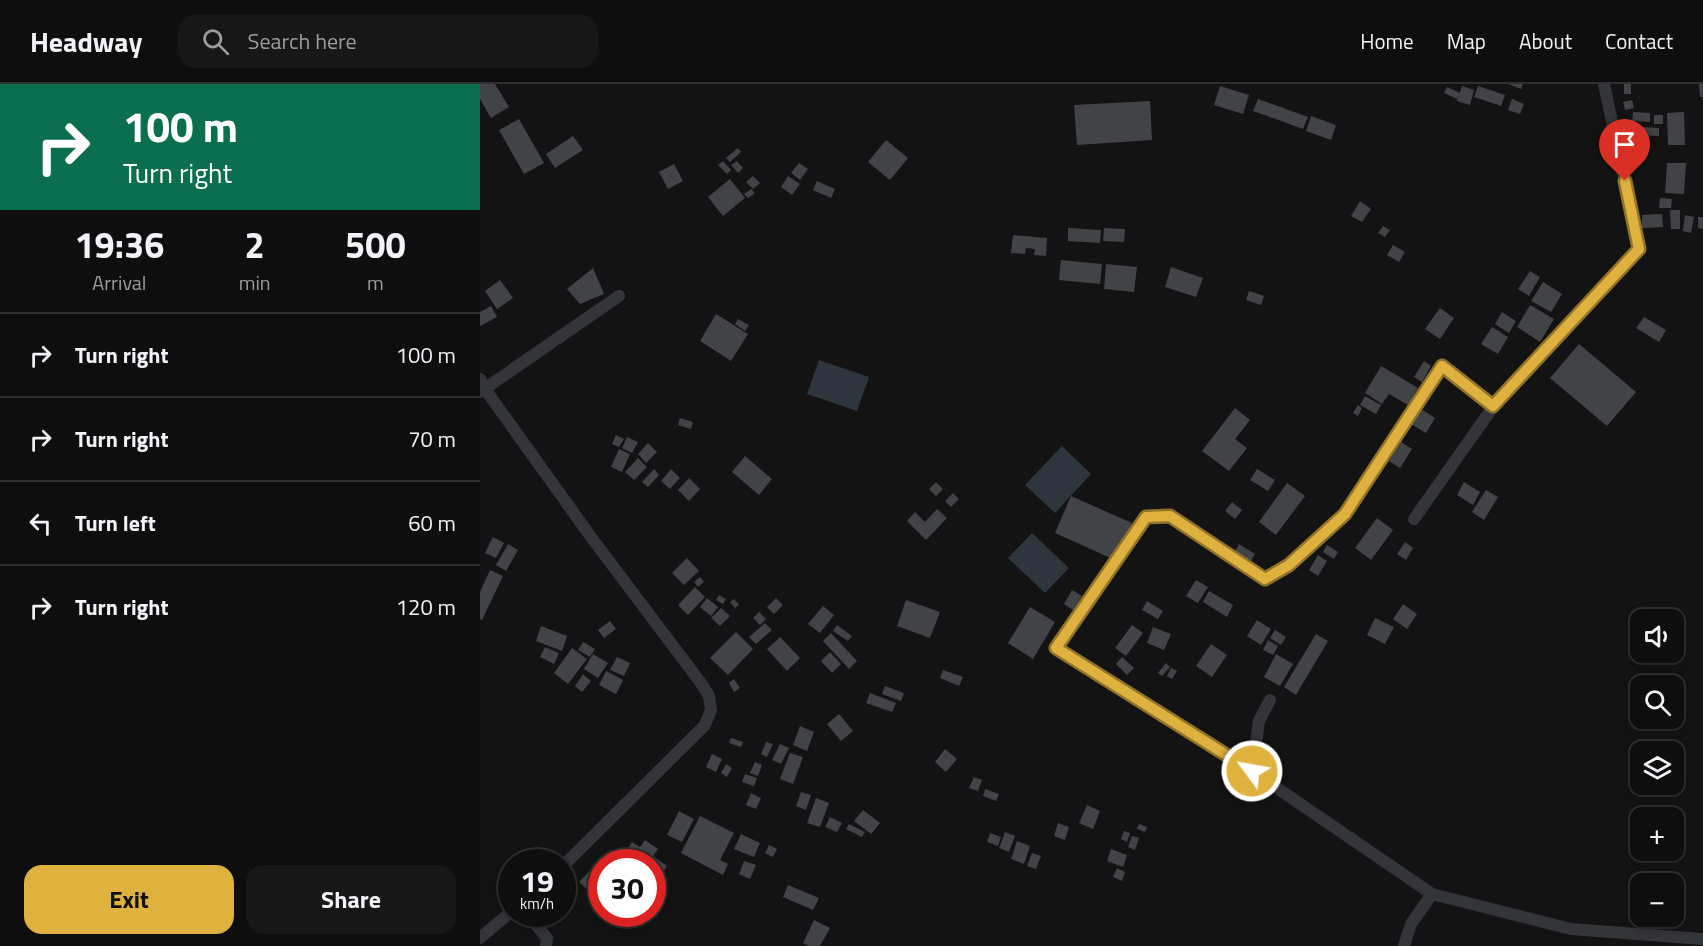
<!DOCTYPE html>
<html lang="en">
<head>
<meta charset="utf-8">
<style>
  body { margin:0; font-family:"Titillium Web",sans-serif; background:#171718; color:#f1f3f6; height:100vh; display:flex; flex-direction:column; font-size:22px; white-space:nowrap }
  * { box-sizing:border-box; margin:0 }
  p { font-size:20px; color:#9b9c9e }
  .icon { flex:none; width:33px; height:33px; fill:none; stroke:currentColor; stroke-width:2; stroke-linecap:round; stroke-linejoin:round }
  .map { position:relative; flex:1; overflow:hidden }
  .side { display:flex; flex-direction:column; background:#0e0e0f; width:480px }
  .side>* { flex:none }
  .top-card { background:#0b6e4f; color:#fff; overflow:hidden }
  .tools { position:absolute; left:1150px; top:525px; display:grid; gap:12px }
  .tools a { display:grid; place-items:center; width:54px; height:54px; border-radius:12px; background:#0e0e0f; box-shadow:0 3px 9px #0003,0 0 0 2px #2e2e2f; font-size:30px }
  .speed { position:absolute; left:18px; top:765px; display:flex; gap:12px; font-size:30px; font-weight:700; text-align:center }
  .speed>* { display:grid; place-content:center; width:78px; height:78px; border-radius:50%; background:#0e0e0f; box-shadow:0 3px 9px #0003,0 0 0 2px #2e2e2f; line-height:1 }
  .speed small { font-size:15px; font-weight:400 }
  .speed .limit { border:9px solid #d22; background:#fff; color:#111 }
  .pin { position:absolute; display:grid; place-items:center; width:51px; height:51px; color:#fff; margin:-62px -26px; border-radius:50% 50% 50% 0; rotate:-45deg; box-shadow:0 0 6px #0007 }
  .pin .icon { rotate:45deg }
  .me { position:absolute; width:66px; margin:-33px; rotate:302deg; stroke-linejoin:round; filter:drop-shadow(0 0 4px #0008) }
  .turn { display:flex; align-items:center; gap:21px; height:126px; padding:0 24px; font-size:27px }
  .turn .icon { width:78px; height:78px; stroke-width:2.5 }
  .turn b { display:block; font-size:42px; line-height:51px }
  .eta { display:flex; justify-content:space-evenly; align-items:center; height:102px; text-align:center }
  .eta b { font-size:36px; font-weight:700; line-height:42px }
  .action { display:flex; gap:12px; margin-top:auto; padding:12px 24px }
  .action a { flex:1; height:69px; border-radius:18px; background:#dfb240; color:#111; font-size:24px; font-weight:700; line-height:69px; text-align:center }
  .action a+a { background:#171718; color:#f1f3f6 }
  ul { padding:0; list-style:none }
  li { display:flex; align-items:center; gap:18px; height:84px; padding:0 24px; border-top:2px solid #2e2e2f }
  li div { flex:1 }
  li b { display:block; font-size:22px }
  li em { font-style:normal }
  header { display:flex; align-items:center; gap:36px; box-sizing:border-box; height:84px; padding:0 30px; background:#0e0e0f; border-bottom:2px solid #2e2e2f }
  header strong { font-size:28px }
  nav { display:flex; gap:33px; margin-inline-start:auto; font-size:21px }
  .search { width:420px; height:54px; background:#171718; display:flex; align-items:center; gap:15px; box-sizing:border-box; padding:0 21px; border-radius:18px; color:#9b9c9e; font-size:22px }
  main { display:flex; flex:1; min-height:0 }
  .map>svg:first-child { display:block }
</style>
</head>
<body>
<header>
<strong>Headway</strong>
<div class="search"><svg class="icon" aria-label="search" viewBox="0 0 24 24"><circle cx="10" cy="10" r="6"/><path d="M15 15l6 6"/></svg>Search here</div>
<nav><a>Home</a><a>Map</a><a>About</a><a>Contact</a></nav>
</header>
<main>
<section class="side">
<div class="top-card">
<div class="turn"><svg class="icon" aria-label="right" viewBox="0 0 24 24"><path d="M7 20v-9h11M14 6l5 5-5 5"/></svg><div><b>100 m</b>Turn right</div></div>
</div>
<div class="eta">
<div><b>19:36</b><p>Arrival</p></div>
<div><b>2</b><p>min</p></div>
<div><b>500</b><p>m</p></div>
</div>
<ul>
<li><svg class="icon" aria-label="right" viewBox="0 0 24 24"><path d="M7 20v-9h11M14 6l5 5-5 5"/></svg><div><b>Turn right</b></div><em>100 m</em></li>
<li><svg class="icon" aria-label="right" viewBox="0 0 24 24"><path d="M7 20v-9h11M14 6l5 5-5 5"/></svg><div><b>Turn right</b></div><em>70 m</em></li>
<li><svg class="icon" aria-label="left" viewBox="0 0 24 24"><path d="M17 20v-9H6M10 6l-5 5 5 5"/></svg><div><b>Turn left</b></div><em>60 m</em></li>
<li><svg class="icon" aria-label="right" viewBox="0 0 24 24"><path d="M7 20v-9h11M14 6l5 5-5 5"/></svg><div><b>Turn right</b></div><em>120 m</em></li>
</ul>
<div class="action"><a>Exit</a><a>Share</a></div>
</section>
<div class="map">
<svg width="1223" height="862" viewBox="0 0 1223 862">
  <rect width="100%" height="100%" fill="#131314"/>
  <!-- water -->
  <path fill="#2e353c" d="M339 276 389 293 377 327 327 310Z
    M582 362 611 390 575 429 545 401Z
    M552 449 589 484 565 509 528 474Z"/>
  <!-- building -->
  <path fill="#424347" d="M0 0H15L29 23 11 34 0 15Z
    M1028 0H1043L1041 5Z
    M1144 0H1151V10H1144Z
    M1219 0H1223V13H1220Z
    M740 2 769 11 763 30 734 21Z
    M982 2 994 6 990 21 977 17Z
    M998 2 1025 11 1021 22 994 13Z
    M967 3 980 9 977 15 964 9Z
    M778 15 828 33 823 45 773 27Z
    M1032 15 1044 20 1040 30 1028 26Z
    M1152 16 1154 24 1145 26 1143 18Z
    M670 17 672 56 597 61 594 21Z
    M1153 28 1170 29V38L1152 37Z
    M1204 28 1205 61H1188L1187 29Z
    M1174 31H1183V40H1174Z
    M831 32 856 41 851 56 826 47Z
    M39 35 64 79 44 90 19 46Z
    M1147 42 1179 44V52L1147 51Z
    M93 52 103 66 75 84 66 70Z
    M1153 53 1155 61 1144 63 1142 55Z
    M406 56 428 74 410 96 388 78Z
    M258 64 261 68 250 78 246 74Z
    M243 77 251 86 247 90 238 81Z
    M257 77 263 84 258 89 251 81Z
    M319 79 328 85 320 96 311 89Z
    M1187 79H1206L1204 110 1185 109Z
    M194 80 203 97 188 105 179 88Z
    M273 92 280 99 273 105 266 98Z
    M308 92 320 100 312 111 301 103Z
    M250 95 265 114 243 132 228 113Z
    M337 97 355 105 351 114 333 106Z
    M271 105 275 109 268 114 264 110Z
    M1180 114 1192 115 1191 124H1179Z
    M880 117 891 125 882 138 871 132Z
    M1190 126H1200V145H1191Z
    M1182 130 1183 143 1162 144V131Z
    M1205 131 1214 133 1211 149 1203 147Z
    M1218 133H1223V145L1218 144Z
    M903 142 910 146 905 153 898 149Z
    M588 144 621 146 620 159 588 157Z
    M624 144 645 145 644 158 623 157Z
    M533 151 567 154 566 172 554 171 555 165 546 164 545 170 531 169Z
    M913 161 925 168 919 178 907 171Z
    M581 176 622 180 620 200 579 196Z
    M626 180 657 183 654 208 624 205Z
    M691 183 723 194 716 213 685 203Z
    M113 184 124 210 100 220 87 205Z
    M1050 187 1060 193 1049 212 1038 205Z
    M20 196 33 214 17 225 5 207Z
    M1063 198 1082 210 1071 228 1051 217Z
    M769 207 784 212 781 221 766 216Z
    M1050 221 1074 235 1060 258 1037 243Z
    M11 222 17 233 0 242V228Z
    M960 224 974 234 960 255 945 245Z
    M1022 228 1036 237 1029 249 1015 240Z
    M236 230 268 250 251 277 220 257Z
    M1164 233 1186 246 1179 258 1156 244Z
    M258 235 269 241 265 247 255 240Z
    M1012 243 1028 253 1018 270 1001 260Z
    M1099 260 1156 308 1127 342 1070 294Z
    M944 277 951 282 942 298 934 293Z
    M901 282 938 304 928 321 909 310 902 320 885 309Z
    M885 312 901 321 896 330 880 321Z
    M878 321 882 324 878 332 873 329Z
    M755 324 770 336 755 355 767 364 749 387 722 367Z
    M941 325 955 334 946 349 931 340Z
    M200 334 213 338 211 345 198 341Z
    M136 351 144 355 139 363 132 360Z
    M147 353 158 358 152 369 142 364Z
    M921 358 932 365 920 384 909 377Z
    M168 359 177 368 166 379 158 370Z
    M139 365 150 370 142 388 131 383Z
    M265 372 292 395 279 411 252 388Z
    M158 374 167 383 154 396 145 388Z
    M174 385 179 391 168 403 162 398Z
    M191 385 200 394 190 405 181 397Z
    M777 385 795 396 788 407 770 396Z
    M209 394 220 405 209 417 198 406Z
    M456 398 463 405 456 412 449 405Z
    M984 398 1000 408 993 421 977 411Z
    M807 399 825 412 796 451 779 438Z
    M1006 406 1018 413 1004 436 992 428Z
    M473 409 479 415 471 423 465 417Z
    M591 412 652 439 635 476 575 449Z
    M752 418 762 426 755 435 745 427Z
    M457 425 467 434 446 456 427 437 435 428 445 438Z
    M897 434 913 446 891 476 875 464Z
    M13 453 24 459 16 474 5 469Z
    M925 458 933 464 926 476 917 470Z
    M28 460 38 466 26 487 16 481Z
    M759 460 775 470 771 477 755 467Z
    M847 461 858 468 854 475 843 468Z
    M838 471 847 477 838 492 829 486Z
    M207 474 219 487 204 501 192 489Z
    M10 486 23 492 2 536 0 535V508Z
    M220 493 224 498 218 503 214 498Z
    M716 496 728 503 718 519 706 512Z
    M215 503 225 513 208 531 198 521Z
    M592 506 602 512 593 526 584 520Z
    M729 507 753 521 747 533 723 518Z
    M239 511 246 515 243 520 236 516Z
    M227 514 238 523 231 532 220 523Z
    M296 514 303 521 294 530 287 523Z
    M254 515 259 521 255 524 250 518Z
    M426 516 460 528 450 554 417 542Z
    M667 517 683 527 678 535 662 526Z
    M923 520 937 530 927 545 913 535Z
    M343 522 354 531 340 549 328 540Z
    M550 523 575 538 553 575 528 559Z
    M241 524 250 532 240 542 231 534Z
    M279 528 286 535 280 541 273 534Z
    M895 534 914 543 905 560 887 551Z
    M777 536 791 545 781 561 767 552Z
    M130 537 136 545 124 554 118 546Z
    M285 539 292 546 276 560 269 553Z
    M357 541 372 552 368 557 353 547Z
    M652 541 663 549 646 572 635 564Z
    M61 542 87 552 82 567 56 557Z
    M673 543 691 550 684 566 667 559Z
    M795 546 806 553 801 561 790 554Z
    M256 548 273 565 248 591 230 574Z
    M351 549 377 577 369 585 343 557Z
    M836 550 848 557 816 611 804 603Z
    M300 553 320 574 307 587 287 565Z
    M788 556 798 562 793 571 783 566Z
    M103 558 115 565 110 573 98 566Z
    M731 560 747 571 732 593 716 582Z
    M65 563 79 569 74 580 60 573Z
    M92 564 107 575 88 600 74 589Z
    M350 568 361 580 352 589 341 577Z
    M113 570 128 579 118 594 104 585Z
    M796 570 813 580 800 602 784 593Z
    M137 573 150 579 144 592 130 586Z
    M642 573 654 584 647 591 636 580Z
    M686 579 690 583 682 592 678 589Z
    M691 584 697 587 692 595 687 592Z
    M463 586 483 593 479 602 460 594Z
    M126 587 143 596 136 610 119 601Z
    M103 590 111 597 102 608 95 602Z
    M254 595 260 604 254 608 249 599Z
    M405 602 424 609 421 617 402 610Z
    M390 609 416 619 412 628 386 619Z
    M359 630 373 647 361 657 347 640Z
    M320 642 334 648 327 667 313 661Z
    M251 654 263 658 261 663 249 659Z
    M286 658 293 660 287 673 281 670Z
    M300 660 309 664 301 680 292 676Z
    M465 665 477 675 466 688 455 678Z
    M310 669 323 673 313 700 300 695Z
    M232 670 242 675 236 688 226 683Z
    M275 678 282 681 278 692 270 689Z
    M246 680 252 684 247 693 241 689Z
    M265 690 277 694 274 702 262 698Z
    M494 693 502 696 498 707 489 704Z
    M505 705 519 710 516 717 503 712Z
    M321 708 331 711 326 726 316 722Z
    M271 709 281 714 276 725 266 721Z
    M336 714 349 719 340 743 327 739Z
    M607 721 620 727 613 745 599 739Z
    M383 726 400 739 391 750 374 737Z
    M199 727 214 735 202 758 187 751Z
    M220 732 254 749 240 776 248 780 243 791 201 769Z
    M350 733 362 739 357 748 345 743Z
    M578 739 589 743 585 756 574 752Z
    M369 740 385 748 382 753 366 745Z
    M659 740 667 743 665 748 657 745Z
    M644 747 650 749 647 758 641 755Z
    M525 748 535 752 529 768 519 764Z
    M510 749 521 753 518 762 507 758Z
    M261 750 280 759 274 773 254 765Z
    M652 752 659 754 655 766 648 763Z
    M165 756 178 765 173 772 187 782 176 799 172 797V778H145L141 776 152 758 160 763Z
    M537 757 550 762 544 780 531 775Z
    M289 761 297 765 293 773 285 769Z
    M631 765 647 771 643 783 627 777Z
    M130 766 142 778H122V819L99 798Z
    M552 769 561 772 556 785 547 782Z
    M264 777 276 781 270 795 259 790Z
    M637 784 645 788 642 797 633 793Z
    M308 801 339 814 333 826 303 813Z
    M334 836 350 844 340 862H329L323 859Z"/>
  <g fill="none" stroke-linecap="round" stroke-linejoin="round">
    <!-- minor -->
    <path stroke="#343539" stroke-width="12" d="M0 295 5 305 111 453 221 599 229 612 231 626 225 641 82 783
      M0 308 139 212
      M934 435 1013 323 1159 165 1124 0
      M790 616 779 637 772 687 952 810 931 840 924 862
      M772 687 576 564 666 433 690 432 785 495 809 481 865 430 961 282 1013 323
      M952 810 1091 845 1223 855
      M47 830 67 854 66 862
      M0 854 32 827"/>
  </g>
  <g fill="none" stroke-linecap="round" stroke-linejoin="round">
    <!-- route casing -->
    <g stroke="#91742a" stroke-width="15">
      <path id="route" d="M772 687 576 564 666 433 690 432 785 495 809 481 865 430 962 282 1013 322 1159 165 1145 97"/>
    </g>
    <!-- route -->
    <use href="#route" stroke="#dfb240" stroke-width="10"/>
  </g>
</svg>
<div class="tools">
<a><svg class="icon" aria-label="sound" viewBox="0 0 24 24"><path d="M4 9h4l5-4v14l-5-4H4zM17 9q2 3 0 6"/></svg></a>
<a><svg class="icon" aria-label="search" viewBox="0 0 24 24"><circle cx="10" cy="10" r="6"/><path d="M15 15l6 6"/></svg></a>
<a><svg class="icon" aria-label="layers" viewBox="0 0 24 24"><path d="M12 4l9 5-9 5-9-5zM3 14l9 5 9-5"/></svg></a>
<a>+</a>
<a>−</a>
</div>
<div class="speed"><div>19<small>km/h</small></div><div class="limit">30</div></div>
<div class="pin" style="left:1145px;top:97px;background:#d93025"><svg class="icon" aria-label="arrive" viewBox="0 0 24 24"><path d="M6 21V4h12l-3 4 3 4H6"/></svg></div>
<svg class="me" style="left:772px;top:687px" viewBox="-20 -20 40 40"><circle r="17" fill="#dfb240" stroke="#fff" stroke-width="3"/><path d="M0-11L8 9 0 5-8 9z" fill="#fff"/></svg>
</div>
</main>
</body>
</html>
